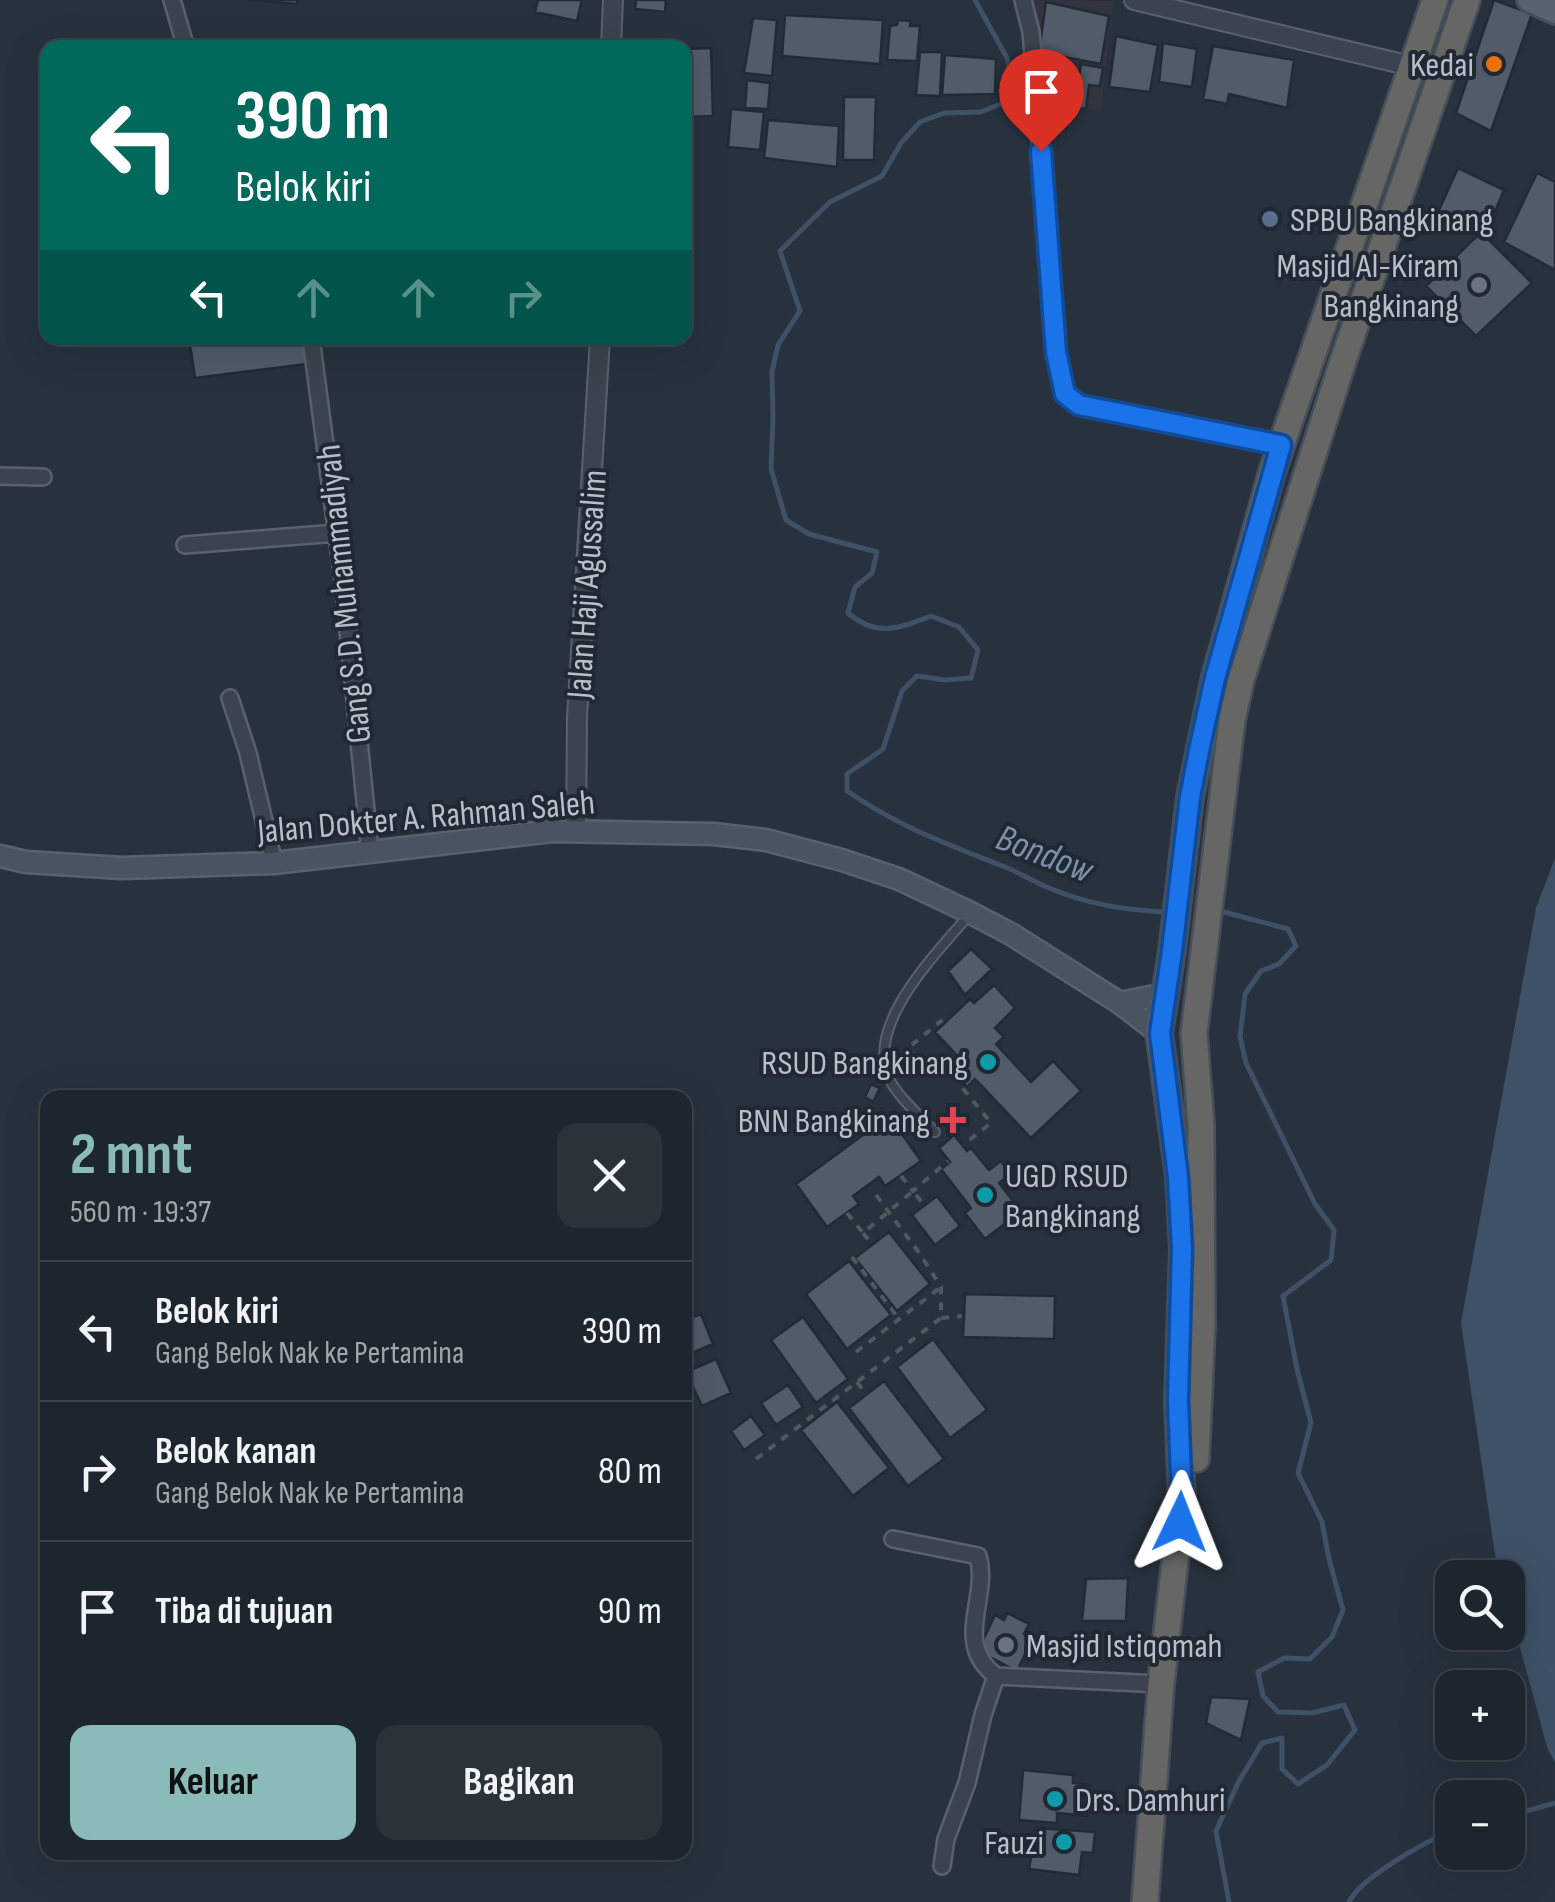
<!DOCTYPE html>
<html lang="id">
<head>
<meta charset="utf-8">
<style>
  body { margin:0; font-family:"Sofia Sans Condensed",sans-serif; background:#2a323a; color:#f1f3f6; height:100vh; display:flex; flex-direction:column; font-size:38px; white-space:nowrap }
  * { box-sizing:border-box; margin:0 }
  p { font-size:32px; color:#a0a5aa }
  .icon { flex:none; width:55px; height:55px; fill:none; stroke:currentColor; stroke-width:2; stroke-linecap:round; stroke-linejoin:round }
  .map { position:relative; flex:1; overflow:hidden }
  .sheet { position:absolute; left:40px; top:1090px; width:652px; height:770px; display:flex; flex-direction:column; background:#1d262e; border-radius:20px; box-shadow:0 10px 40px #0002,0 0 0 2px #3b434a }
  .sheet>* { flex:none }
  .banner { position:absolute; left:40px; top:40px; width:652px; height:305px; border-radius:20px; box-shadow:0 10px 40px #0002,0 0 0 2px #3b434a; background:#00695c; color:#fff; overflow:hidden }
  .buttons { position:absolute; left:1435px; top:1560px; display:grid; gap:20px }
  .buttons a { display:grid; place-items:center; width:90px; height:90px; border-radius:20px; background:#1d262e; box-shadow:0 10px 40px #0002,0 0 0 2px #3b434a; font-size:50px }
  .pin { position:absolute; display:grid; place-items:center; width:85px; height:85px; color:#fff; margin:-102px -42px; border-radius:50% 50% 50% 0; rotate:-45deg; box-shadow:0 0 10px #0007 }
  .pin .icon { rotate:45deg }
  .me { position:absolute; width:110px; margin:-55px; rotate:2deg; stroke-linejoin:round; filter:drop-shadow(0 0 8px #0008) }
  .turn { display:flex; align-items:center; gap:35px; height:210px; padding:0 30px; font-size:45px }
  .turn .icon { width:130px; height:130px; stroke-width:2.5 }
  .turn b { display:block; font-size:70px; line-height:85px }
  .lanes { display:flex; align-items:center; height:95px; padding:0 30px; background:#0003; justify-content:center; gap:50px; direction:ltr }
  .lanes .off { opacity:.35 }
  .round { display:grid; place-items:center; flex:none; width:105px; height:105px; border-radius:20px; background:#2a323a }
  .overview { display:flex; align-items:center; justify-content:space-between; height:170px; padding:0 30px }
  h1 { font-size:60px; font-weight:700; line-height:75px; color:#8bbbb9 }
  .action { display:flex; gap:20px; margin-top:auto; padding:20px 30px }
  .action a { flex:1; height:115px; border-radius:20px; background:#8bbbb9; color:#111; font-size:40px; font-weight:700; line-height:115px; text-align:center }
  .action a+a { background:#2a323a; color:#f1f3f6 }
  ul { padding:0; list-style:none }
  li { display:flex; align-items:center; gap:30px; height:140px; padding:0 30px; border-top:2px solid #3b434a }
  li div { flex:1 }
  li b { display:block; font-size:38px }
  li em { font-style:normal }
  .map>svg:first-child { display:block }
</style>
</head>
<body>
<div class="map">
<svg width="1555" height="1902" viewBox="0 0 1555 1902">
  <rect width="100%" height="100%" fill="#27323e"/>
  <!-- medical -->
  <path fill="#343340" d="M1027 0 1113 1 1101 110 1042 108Z"/>
  <!-- water -->
  <path fill="#3e5166" d="M1555 858V1763L1547 1747 1508 1603V1578L1501 1577 1496 1561 1461 1323 1536 908Z"/>
  <g fill="none" stroke-linecap="round" stroke-linejoin="round">
    <!-- stream -->
    <path stroke="#3e5166" stroke-width="5" d="M975 0 1007 58 1014 88 1006 102 980 112 944 113 920 122 901 143 882 176 830 202 780 251 800 311 778 345 772 372 773 417 771 469 786 520 809 534 877 552 872 573 855 587 848 613C877 638 899 628 931 616L959 627 978 650 971 678 945 680 917 676 902 691 883 749 847 774V791C898 826 944 843 1000 865 1017 871 1032 881 1049 888 1087 904 1128 911 1169 912
      M1215 912H1224L1288 929 1296 946 1279 964 1261 971 1245 994 1240 1037 1246 1063 1315 1204 1334 1230 1331 1260 1283 1296 1297 1369 1311 1423 1298 1473 1322 1522 1329 1559 1343 1610 1332 1637 1310 1659 1284 1658 1258 1672 1263 1696 1278 1712 1312 1713 1344 1705 1355 1730 1327 1765 1298 1784 1282 1769V1738L1262 1743 1239 1781 1216 1831 1229 1902
      M1508 1816 1555 1803
      M1349 1902C1361 1877 1426 1842 1452 1830"/>
  </g>
  <!-- building -->
  <path fill="#515b69" stroke="#222b35" stroke-width="2.5" d="M248 0H297V4Z
    M538 0H582L577 21 535 12Z
    M636 0H666L665 12 635 9Z
    M1494 0 1532 14 1491 131 1456 113Z
    M1046 2 1109 16 1101 64 1039 52Z
    M785 15 883 20 880 64 782 56Z
    M753 18 777 20 772 76 744 73Z
    M898 20 911 21 910 26H920L917 61 887 60 890 26 897 25Z
    M1116 36 1158 45 1150 92 1109 87Z
    M1163 43 1197 49 1192 87 1159 82Z
    M1213 46 1294 60 1287 108 1229 94 1227 104 1203 99Z
    M711 48 713 116 685 117V49Z
    M920 52H942L940 96 916 95Z
    M945 55 996 59 995 94 942 95Z
    M1081 64 1103 68 1100 86 1089 85 1086 109 1066 106 1069 82 1078 83Z
    M747 80 770 83 768 109 745 108Z
    M844 97H876L874 160H843Z
    M731 109 764 112 760 150 728 147Z
    M768 120 839 126 837 167 764 158Z
    M1458 168 1504 190 1486 233 1439 210Z
    M1537 173 1555 182V270L1504 242Z
    M1481 232 1532 283 1476 336 1426 286Z
    M189 338H303L307 364 195 378Z
    M971 949 992 969 965 995 948 971Z
    M994 985 1015 1008 995 1028 1004 1037 996 1044 1031 1082 1053 1061 1081 1091 1031 1138 975 1079 967 1087 954 1074 965 1064 935 1032 970 999 974 1003Z
    M871 1084 880 1088 873 1102 865 1097Z
    M889 1116 921 1161 885 1186 879 1177 853 1196 859 1204 827 1227 796 1184Z
    M954 1135 967 1151 971 1148 989 1170 1001 1161 1011 1174 999 1183 1021 1211 985 1239 965 1213 971 1208 941 1169 950 1162 939 1148Z
    M937 1196 960 1226 935 1245 912 1215Z
    M889 1232 930 1284 897 1311 855 1258Z
    M849 1261 891 1315 847 1349 806 1294Z
    M965 1294 1055 1296 1054 1339 963 1337Z
    M701 1314 713 1344 685 1356V1320Z
    M803 1317 848 1379 816 1403 771 1340Z
    M933 1339 987 1410 950 1438 897 1367Z
    M716 1359 731 1393 702 1406 686 1372Z
    M884 1381 944 1459 908 1486 849 1408Z
    M788 1385 803 1407 776 1425 761 1403Z
    M837 1402 889 1468 853 1496 801 1430Z
    M751 1416 765 1435 744 1450 731 1431Z
    M1128 1578 1126 1621H1082L1086 1579Z
    M1007 1613 1029 1624 1024 1634 1033 1638 1017 1671 978 1651 995 1615 1004 1620Z
    M1211 1697 1250 1699 1241 1740 1206 1723Z
    M1023 1770 1073 1775V1783L1089 1785 1087 1816 1057 1813V1823L1019 1820Z
    M1036 1828 1095 1832 1093 1853 1082 1852 1079 1875 1029 1869Z"/>
  <g fill="none" stroke-linecap="round" stroke-linejoin="round">
    <!-- service casing -->
    <g stroke="#59626c" stroke-width="12">
      <path id="service" d="M935 1132C921 1117 896 1095 889 1078 865 1024 936 954 968 916"/>
    </g>
    <!-- minor casing -->
    <g stroke="#59626c" stroke-width="20">
      <path id="minor" d="M172 0 186 48
        M1023 0 1031 32 1038 112 1055 352 1065 394 1079 405 1281 445
        M311 338 343 581 370 851
        M0 476 43 477
        M185 545 337 533
        M230 698 248 753 274 863
        M893 1539 978 1556C990 1598 952 1643 996 1676L1161 1684
        M942 1866 946 1839 967 1783 983 1715 996 1676"/>
    </g>
    <!-- tertiary casing -->
    <g stroke="#59626c" stroke-width="22">
      <path id="tertiary" d="M1134 0 1411 66
        M611 48 613 0
        M576 831 577 717 600 338"/>
    </g>
    <!-- secondary casing -->
    <g stroke="#59626c" stroke-width="25">
      <path id="secondary" d="M0 856 26 862 122 868 274 863 552 831 714 834 766 840 842 860 899 879 971 913 1011 934 1120 1003 1159 1033
        M1120 1003 1165 994"/>
    </g>
    <!-- primary casing -->
    <g stroke="#454d57" stroke-width="28">
      <path id="primary" d="M1529 0 1555 12"/>
    </g>
    <!-- trunk casing -->
    <g stroke="#464f59" stroke-width="30">
      <path id="trunk" d="M1196 1459 1202 1325 1201 1125 1194 1033 1232 720 1241 680 1343 361 1467 0
        M1145 1902 1161 1684 1182 1500 1178 1401 1183 1248 1179 1177 1159 1033 1172 951 1190 797 1215 677 1272 472 1435 0"/>
    </g>
    <!-- path -->
    <path stroke="#495c5e" stroke-width="4" stroke-dasharray="8 8" stroke-linecap="butt" d="M942 1023 941 1021 908 1048 926 1070 939 1059 991 1123 963 1145
      M901 1176 913 1191 948 1161
      M876 1195 920 1254 941 1287V1318L962 1316
      M847 1213 863 1233 913 1191 924 1205
      M863 1233 872 1244
      M852 1257 899 1319
      M856 1352 941 1287
      M857 1382 865 1393
      M756 1459 941 1318"/>
    <!-- service -->
    <use href="#service" stroke="#3b444e" stroke-width="8"/>
    <!-- minor -->
    <use href="#minor" stroke="#3b444e" stroke-width="15"/>
    <!-- tertiary -->
    <use href="#tertiary" stroke="#3b444e" stroke-width="18"/>
    <!-- secondary -->
    <use href="#secondary" stroke="#495361" stroke-width="20"/>
    <!-- primary -->
    <use href="#primary" stroke="#59636e" stroke-width="22"/>
    <!-- trunk -->
    <use href="#trunk" stroke="#666664" stroke-width="25"/>
  </g>
  <g fill="none" stroke-linecap="round" stroke-linejoin="round">
    <!-- route casing -->
    <g stroke="#114b97" stroke-width="25">
      <path id="route" d="M1041 151 1056 352 1065 394 1079 405 1281 445 1215 678 1200 746 1190 797 1172 951 1160 1033 1178 1177 1182 1248 1178 1401 1182 1500 1180 1522"/>
    </g>
    <!-- route -->
    <use href="#route" stroke="#1a73e8" stroke-width="18"/>
  </g>
  <!-- markers -->
  <circle fill="#e8710a" stroke="#202933" stroke-width="4" cx="1494" cy="64" r="10"/>
  <circle fill="#5c6f8a" stroke="#202933" stroke-width="4" cx="1270" cy="219" r="10"/>
  <g fill="#6b7280" stroke="#202933" stroke-width="4">
    <circle cx="1479" cy="285" r="10"/>
    <circle cx="1006" cy="1645" r="10"/>
  </g>
  <g fill="#0f9aa8" stroke="#202933" stroke-width="4">
    <circle cx="988" cy="1062" r="10"/>
    <circle cx="985" cy="1195" r="10"/>
    <circle cx="1055" cy="1799" r="10"/>
    <circle cx="1064" cy="1842" r="10"/>
  </g>
  <path fill="#e0444e" stroke="#202933" stroke-width="4" d="M948 1105h10v10h10v10h-10v10h-10v-10h-10v-10h10z"/>
  <g text-anchor="middle" stroke-width="8" stroke-linejoin="round" paint-order="stroke">
    <!-- poi labels -->
    <g font-size="35" fill="#b8bfc9" stroke="#202933" text-anchor="end">
      <text x="1474" y="76">Kedai</text>
      <text x="1290" y="231" text-anchor="start">SPBU Bangkinang</text>
      <text x="1459" y="277">Masjid Al-Kiram<tspan x="1459" dy="40">Bangkinang</tspan></text>
      <text x="968" y="1074">RSUD Bangkinang</text>
      <text x="930" y="1132">BNN Bangkinang</text>
      <text x="1005" y="1187" text-anchor="start">UGD RSUD<tspan x="1005" dy="40">Bangkinang</tspan></text>
      <text x="1026" y="1657" text-anchor="start">Masjid Istiqomah</text>
      <text x="1075" y="1811" text-anchor="start">Drs. Damhuri</text>
      <text x="1044" y="1854">Fauzi</text>
    </g>
    <!-- street labels -->
    <g font-size="35" fill="#b8bfc9" stroke="#202933">
      <text transform="translate(586 584) rotate(-86)" y="12">Jalan Haji Agussalim</text>
      <text transform="translate(343 594) rotate(-96)" y="12">Gang S.D. Muhammadiyah</text>
      <text transform="translate(426 816) rotate(-5)" y="12">Jalan Dokter A. Rahman Saleh</text>
    </g>
    <!-- water labels -->
    <g font-size="38" font-style="italic" fill="#7a91aa" stroke="#202933">
      <text transform="translate(1045 853) rotate(21)" y="13">Bondow</text>
    </g>
  </g>
</svg>
<div class="buttons">
<a><svg class="icon" aria-label="search" viewBox="0 0 24 24"><circle cx="10" cy="10" r="6"/><path d="M15 15l6 6"/></svg></a>
<a>+</a>
<a>−</a>
</div>
<div class="pin" style="left:1041px;top:151px;background:#d93025"><svg class="icon" aria-label="arrive" viewBox="0 0 24 24"><path d="M6 21V4h12l-3 4 3 4H6"/></svg></div>
<svg class="me" style="left:1180px;top:1522px" viewBox="-20 -20 40 40"><path d="M0-17L14 15 0 8-14 15z" fill="#1a73e8" stroke="#fff" stroke-width="4"/></svg>
<div class="banner">
<div class="turn"><svg class="icon" aria-label="left" viewBox="0 0 24 24"><path d="M17 20v-9H6M10 6l-5 5 5 5"/></svg><div><b>390 m</b>Belok kiri</div></div>
<div class="lanes"><svg class="icon" aria-label="left" viewBox="0 0 24 24"><path d="M17 20v-9H6M10 6l-5 5 5 5"/></svg><svg class="icon off" aria-label="ahead" viewBox="0 0 24 24"><path d="M12 20V5M6 11l6-6 6 6"/></svg><svg class="icon off" aria-label="ahead" viewBox="0 0 24 24"><path d="M12 20V5M6 11l6-6 6 6"/></svg><svg class="icon off" aria-label="right" viewBox="0 0 24 24"><path d="M7 20v-9h11M14 6l5 5-5 5"/></svg></div>
</div>
<section class="sheet">
<div class="overview"><div><h1>2 mnt</h1><p>560 m · 19:37</p></div><a class="round"><svg class="icon" aria-label="close" viewBox="0 0 24 24"><path d="M6 6l12 12M18 6L6 18"/></svg></a></div>
<ul>
<li><svg class="icon" aria-label="left" viewBox="0 0 24 24"><path d="M17 20v-9H6M10 6l-5 5 5 5"/></svg><div><b>Belok kiri</b><p>Gang Belok Nak ke Pertamina</p></div><em>390 m</em></li>
<li><svg class="icon" aria-label="right" viewBox="0 0 24 24"><path d="M7 20v-9h11M14 6l5 5-5 5"/></svg><div><b>Belok kanan</b><p>Gang Belok Nak ke Pertamina</p></div><em>80 m</em></li>
<li><svg class="icon" aria-label="arrive" viewBox="0 0 24 24"><path d="M6 21V4h12l-3 4 3 4H6"/></svg><div><b>Tiba di tujuan</b></div><em>90 m</em></li>
</ul>
<div class="action"><a>Keluar</a><a>Bagikan</a></div>
</section>
</div>
</body>
</html>
